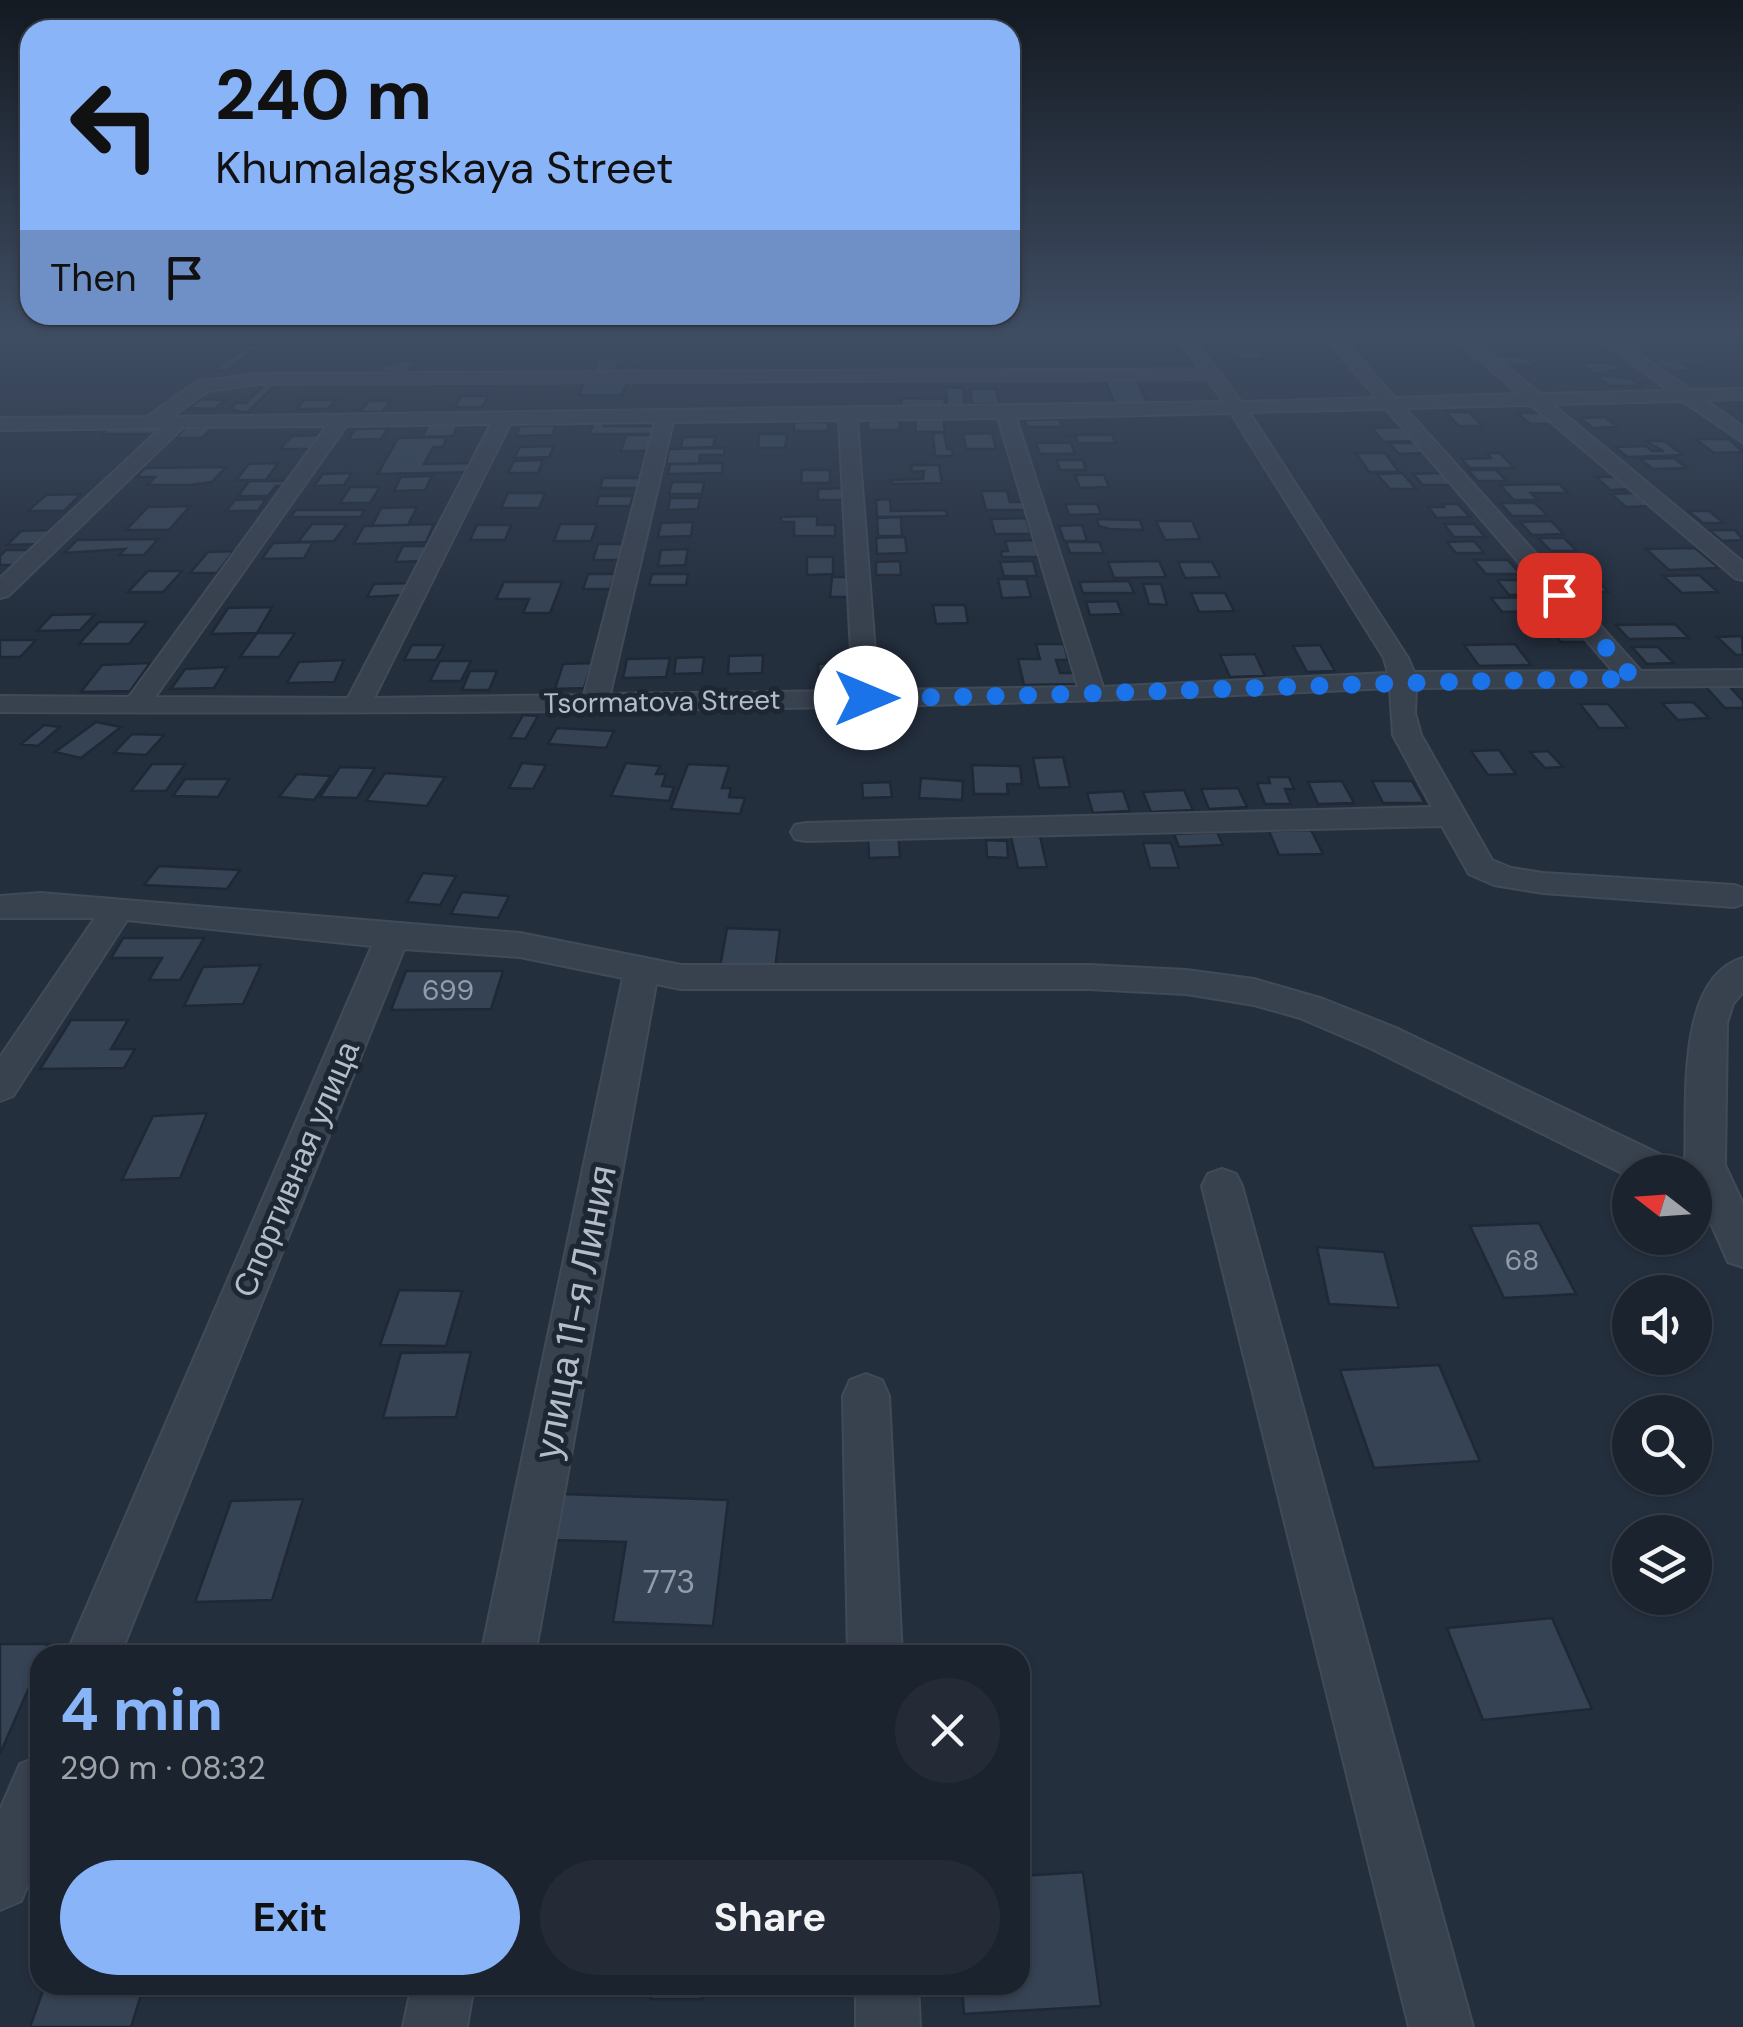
<!DOCTYPE html>
<html lang="en">
<head>
<meta charset="utf-8">
<style>
  body { margin:0; font-family:"DM Sans",sans-serif; background:#242b36; color:#f1f3f6; height:100vh; display:flex; flex-direction:column; font-size:38px; white-space:nowrap }
  * { box-sizing:border-box; margin:0 }
  p { font-size:32px; color:#a0a4aa }
  .icon { flex:none; width:55px; height:55px; fill:none; stroke:currentColor; stroke-width:2; stroke-linecap:round; stroke-linejoin:round }
  .map { position:relative; flex:1; overflow:hidden }
  .sheet { position:absolute; left:30px; top:1645px; width:1000px; height:350px; display:flex; flex-direction:column; background:#1b232e; border-radius:30px; box-shadow:0 2px 8px #0004,0 0 0 2px #39404a }
  .sheet>* { flex:none }
  .guide { position:absolute; left:20px; top:20px; width:1000px; height:305px; border-radius:30px; box-shadow:0 2px 8px #0004,0 0 0 2px #39404a; background:#8ab4f8; color:#111; overflow:hidden }
  .needle { width:65px; rotate:287deg }
  .buttons { position:absolute; left:1612px; top:1155px; display:grid; gap:20px }
  .buttons a { display:grid; place-items:center; width:100px; height:100px; border-radius:50%; background:#1b232e; box-shadow:0 2px 8px #0004,0 0 0 2px #39404a; font-size:50px }
  .pin { position:absolute; display:grid; place-items:center; width:85px; height:85px; color:#fff; margin:-42px; border-radius:20px; box-shadow:0 5px 15px #0006 }
  .me { position:absolute; width:110px; margin:-55px; rotate:90deg; stroke-linejoin:round; filter:drop-shadow(0 0 8px #0008) }
  .turn { display:flex; align-items:center; gap:35px; height:210px; padding:0 30px; font-size:45px }
  .turn .icon { width:130px; height:130px; stroke-width:2.5 }
  .turn b { display:block; font-size:70px; line-height:85px }
  .then { display:flex; align-items:center; height:95px; padding:0 30px; background:#0003; gap:20px; font-size:38px }
  .round { display:grid; place-items:center; flex:none; width:105px; height:105px; border-radius:52px; background:#242b36 }
  .head { display:flex; align-items:center; justify-content:space-between; height:170px; padding:0 30px }
  h1 { font-size:60px; font-weight:700; line-height:75px; color:#8ab4f8 }
  .primary-button { display:flex; gap:20px; margin-top:auto; padding:20px 30px }
  .primary-button a { flex:1; height:115px; border-radius:60px; background:#8ab4f8; color:#111; font-size:40px; font-weight:700; line-height:115px; text-align:center }
  .primary-button a+a { background:#242b36; color:#f1f3f6 }
  .map>svg:first-child { display:block }
</style>
</head>
<body>
<div class="map">
<svg width="1743" height="2027" viewBox="0 0 1743 2027">
  <rect width="100%" height="100%" fill="#242f3e"/>
  <!-- building -->
  <path fill="#364354" stroke="#1f2835" stroke-width="2.5" d="M1298 336H1324L1332 346H1305Z
    M250 344H262L227 371 214 370Z
    M1256 348 1265 359H1241L1232 349Z
    M1496 356H1524L1536 366H1508Z
    M598 359H620L616 368 644 367 642 373H592Z
    M1704 359 1711 364H1684L1694 371H1668L1652 360Z
    M401 361H415L407 372H379L385 365Z
    M1580 363H1612L1622 370 1594 374Z
    M1596 375 1630 378 1641 386H1610Z
    M1104 377H1136L1149 408H1116Z
    M585 380H628L623 395H579Z
    M266 383H277L247 413 230 409 236 403H246Z
    M946 387 963 388 965 406H947Z
    M970 389H996L999 404H972Z
    M461 396H488L482 407H455Z
    M902 398 945 399 944 410 901 408Z
    M201 399 226 400 214 409 188 408Z
    M304 400H335L328 409H297Z
    M369 401H391L382 412H360Z
    M1446 412H1469L1483 426H1459Z
    M1517 413H1546L1559 424H1530Z
    M915 416H943L945 432H916Z
    M1605 417 1618 427 1593 428 1580 418Z
    M1059 419 1062 427H1027L1025 420Z
    M595 420H606L604 426H660L658 434H589Z
    M867 420H899L900 430H868Z
    M794 422H828V431H794Z
    M173 423 162 434H101L110 426Z
    M459 423 453 436 422 437 429 424Z
    M556 425 552 435 516 436 520 426Z
    M186 427H213L202 438H175Z
    M1400 427 1413 441 1384 442 1372 428Z
    M388 428 381 439 348 440 355 429Z
    M933 433H944L947 449H952L953 456H935Z
    M992 433 996 449H966L963 434Z
    M759 434H787L785 448H758Z
    M322 435 312 449H280L292 436Z
    M626 435H652L647 451H621Z
    M1066 435H1112L1116 443H1078L1076 437Z
    M447 437 443 447H433L424 464 479 463 475 472 378 474 398 438Z
    M683 437H715L713 447 681 448Z
    M1695 439H1729L1743 452 1714 453Z
    M1645 441H1664L1683 455 1627 457 1615 447 1646 446 1652 451H1664Z
    M1036 443H1071L1075 454H1040Z
    M1389 443H1414L1423 453 1399 454Z
    M554 446 549 457 514 458 520 447Z
    M725 448 724 455H700L699 464H666L669 449Z
    M1356 453H1385L1399 472H1369Z
    M1487 453H1500L1514 468H1470L1461 459 1491 458Z
    M1674 458 1687 468 1653 469 1640 459Z
    M543 460 538 473H508L514 461Z
    M1057 460H1083L1086 470H1060Z
    M278 463 266 480H236L249 464Z
    M723 463 722 473 668 474 670 464Z
    M911 465H939L942 483 892 484 891 480 923 479 924 471 912 472Z
    M226 467 212 482 190 485H147L155 477H136L145 468Z
    M802 470H830V483H801Z
    M1468 470H1496L1507 481H1478Z
    M352 473 344 485 314 486 323 474Z
    M1402 473 1416 489H1390L1377 474Z
    M1442 473 1452 485H1423L1413 474Z
    M1075 475H1104L1109 487 1080 488Z
    M432 476 425 490 394 491 401 477Z
    M1596 477H1617L1631 489 1610 490Z
    M603 478H645L642 488H600Z
    M249 481H292L287 486H276L268 496H238Z
    M672 482H704L702 494H669Z
    M1559 484 1568 493H1531L1538 500H1514L1500 485Z
    M350 487H380L370 503H340Z
    M845 488V500H818V489Z
    M981 491H1007L1010 502H1030L1032 510H986Z
    M508 493H545L539 508H501Z
    M1634 493 1649 506 1626 507 1611 494Z
    M81 494 64 511H28L46 495Z
    M599 496H633L630 506H596Z
    M670 498H700L698 509 668 510Z
    M266 499 258 511H226L235 500Z
    M890 499 891 511 946 510 947 516 877 517 876 500Z
    M1500 503H1535L1548 516H1512Z
    M1065 504H1097L1101 514 1069 515Z
    M1442 504H1458L1470 517 1437 518 1428 507H1444Z
    M190 506 169 530H126L148 507Z
    M417 507 408 525 372 526 381 508Z
    M296 510H365L360 517H290Z
    M1688 511H1709L1724 523H1703Z
    M817 516V525H835V536H794V522H782L780 517Z
    M901 517 902 536H878L877 518Z
    M1026 518 1031 534H995L991 519Z
    M1097 519 1140 520 1143 530 1109 529 1099 526Z
    M1156 521H1192L1200 539 1165 540Z
    M1551 521 1564 534 1532 535 1520 522Z
    M693 522 691 536 658 537 661 523Z
    M312 524H347L334 541 298 542Z
    M434 524 426 542 354 544 364 526Z
    M560 524H597L591 541H554Z
    M1444 524H1474L1485 537H1454Z
    M477 525H511L505 540H470Z
    M1082 525 1087 541H1064L1059 526Z
    M53 530 40 544 7 545 21 531Z
    M1709 530H1735L1743 540 1722 541Z
    M905 537 907 553 877 554 876 538Z
    M1538 538H1564L1577 551H1551Z
    M158 539 144 555H119L125 549 64 553 77 540Z
    M1038 540 1043 557H1002L1001 551H1008L1005 541Z
    M1474 541 1484 553H1456L1447 542Z
    M313 542 304 558 262 559 273 543Z
    M1066 542H1099L1104 553H1070Z
    M598 544H626L621 560H593Z
    M403 546H429L422 561 395 562Z
    M1695 548 1719 568 1669 570 1646 549Z
    M688 549 685 565 658 566 661 550Z
    M6 550H34L19 565H0V556Z
    M234 551 217 573H190L208 552Z
    M807 557H833V574L807 575Z
    M1474 560H1508L1520 574H1486Z
    M900 561 901 575H876V562Z
    M1033 561 1037 576H1004L1000 562Z
    M1159 561 1166 577 1114 578 1108 562Z
    M1178 562H1212L1220 577 1185 578Z
    M148 571H182L163 592H128Z
    M588 574H615L610 589H583Z
    M652 574H688L686 585H649Z
    M1699 575 1718 592 1682 593 1663 576Z
    M832 577H849L848 597H830Z
    M1596 578 1608 592H1571L1558 579Z
    M998 579H1026L1031 597 1002 598Z
    M1497 580H1529L1542 594 1509 595Z
    M1129 581 1134 593H1083L1079 582Z
    M504 582H562L550 613H523L529 599H496Z
    M412 583 407 595 367 597 374 584Z
    M1143 584H1161L1167 605 1149 604Z
    M1191 593H1225L1234 611 1199 612Z
    M1541 597 1554 611 1502 612 1491 598Z
    M1117 601 1122 614 1090 615 1086 602Z
    M933 605H965L968 623 936 624Z
    M272 607 257 633 211 634 228 608Z
    M95 614 80 630 37 631 52 615Z
    M1567 619 1587 642H1561L1542 620Z
    M99 622H147L129 644H79Z
    M1675 624 1689 638 1629 639 1616 625Z
    M257 633H295L279 657H240Z
    M1742 636 1743 655H1736L1717 637Z
    M0 640H36L20 657H0Z
    M1036 644H1064L1068 660H1056L1060 673H1074L1077 684 1024 685 1018 659H1040Z
    M1515 644 1531 665 1479 666 1464 645Z
    M412 645H444L436 660H404Z
    M1320 645 1335 671 1307 672 1293 646Z
    M1632 647H1658L1674 663 1647 664Z
    M1255 654 1265 676 1230 677 1220 655Z
    M763 655 762 673 728 674 729 656Z
    M704 657 702 673 674 674 676 658Z
    M670 658 666 677 623 678 627 659Z
    M344 660 334 682 287 683 299 662Z
    M440 661H471L461 681H430Z
    M852 662 854 683 819 684 818 664Z
    M150 663 130 691 81 692 102 665Z
    M592 663 584 688 555 689 563 664Z
    M227 667 214 688 171 689 185 669Z
    M470 671H497L489 690H462Z
    M1705 686H1729L1743 701V708H1725Z
    M1693 702 1709 718 1678 720 1662 703Z
    M1580 704H1608L1628 728H1599Z
    M523 715 538 716 525 739 510 738Z
    M96 722 121 727 81 758 55 752Z
    M44 725 60 727 38 746 21 744Z
    M557 728 614 731 606 748 548 744Z
    M132 734 164 735 146 755 114 753Z
    M1499 750 1516 774 1488 775 1471 751Z
    M1548 751 1563 767 1545 768 1530 752Z
    M1063 757 1070 787 1039 788 1033 758Z
    M522 763 546 765 533 789 509 788Z
    M626 763 660 766 656 774H666L662 786 674 787 669 801 611 796Z
    M152 764H185L166 791H131Z
    M688 764 729 766 722 788H731L729 797 745 798 740 814 671 809Z
    M972 765 1020 766 1022 784H1007L1008 794H974Z
    M340 767 375 768 357 798 320 797Z
    M385 773 445 777 427 806 366 801Z
    M297 774 331 776 314 800 279 797Z
    M1268 777H1289L1294 789H1285L1291 804H1265L1257 783H1270Z
    M921 778 963 781 962 800 919 798Z
    M185 779H229L218 797 173 796Z
    M1342 781 1354 803 1318 804 1308 782Z
    M1372 781H1412L1425 803H1383Z
    M890 782 892 797 863 798 862 783Z
    M1238 788 1247 807 1209 809 1201 789Z
    M1184 790 1193 810 1151 812 1143 792Z
    M1123 791 1130 811 1093 813 1087 793Z
    M1311 830 1323 854 1279 855 1269 831Z
    M898 832 900 857 869 858 868 833Z
    M1217 832 1223 845 1179 847 1174 834Z
    M1040 836 1047 867 1018 868 1011 837Z
    M986 840 1007 841 1008 858 987 857Z
    M1143 843H1171L1179 868H1150Z
    M159 866 240 870 227 889 144 885Z
    M423 873 456 876 440 905 407 902Z
    M462 892 509 896 498 918 451 914Z
    M727 928 780 930 775 969 720 967Z
    M123 938H204L180 980H149L162 958H111Z
    M261 965 243 1004 184 1006 203 967Z
    M406 971H503L491 1009 391 1010Z
    M71 1020H128L111 1049H135L124 1068 40 1069Z
    M207 1113 180 1178 122 1180 153 1116Z
    M1539 1223 1576 1294 1504 1298 1470 1226Z
    M1317 1247 1384 1252 1399 1308 1329 1304Z
    M399 1290 462 1291 446 1346 380 1345Z
    M471 1352 456 1417 383 1418 401 1353Z
    M1439 1365 1480 1461 1374 1468 1340 1370Z
    M563 1494 728 1500 713 1626 613 1622 626 1542 553 1540Z
    M303 1499 272 1600 195 1602 231 1501Z
    M1552 1618 1592 1709 1483 1720 1447 1628Z
    M0 1644H48L0 1754Z
    M171 1651 264 1652 263 1655H170Z
    M1083 1872 1101 2006 964 2014 962 1985H1020V1876Z
    M45 1985H144L131 2027H30Z
    M652 1985H703L702 1999H651Z"/>
  <g fill="none" stroke-linecap="round" stroke-linejoin="round">
    <!-- street casing -->
    <g stroke="#414a57" stroke-width="4">
      <path id="street" d="M1173 332H1189L1241 402 1377 398 1320 332H1337L1395 398 1519 394 1447 332H1465L1540 394 1669 391 1590 332H1609L1690 390 1743 389V399L1705 400 1743 427V442L1683 401 1552 404 1743 562V580L1735 578 1531 405 1405 408 1641 671 1743 670V686L1416 688 1415 713 1421 735 1492 860 1511 868 1543 873 1734 885 1743 888V904L1734 907 1543 893 1494 885 1469 874 1442 826 806 841 795 839 791 832 795 825 806 823 1432 807 1393 735 1390 688C927 711 463 714 0 712V696L129 697 327 426 183 427 8 596 0 598V578L161 428 0 430V418L147 417 197 382 258 374 1200 369ZM1207 379 1224 402 171 417 208 391 258 384ZM1386 409 1613 671 1414 672 1408 658 1249 412ZM1231 413 1384 658 1388 673 1103 687 1016 418ZM998 418 1078 687 878 690 857 420ZM839 420 853 691 610 694 673 422ZM655 422 584 695 374 698 510 424ZM491 424 348 698 155 697 346 426Z
        M41 893 520 933 681 965H1089L1186 970 1254 979 1323 999 1396 1028 1672 1160 1678 1172H1630V1177L1370 1048 1300 1018 1254 1005 1186 994 1089 989H681L656 984 535 1655H481L623 978 520 957 404 949 120 1655H66L372 946 127 920 13 1096 0 1101V1057L95 918H0V896Z
        M1743 958V992L1733 1004 1727 1023 1725 1165 1743 1204V1267L1728 1262 1695 1187V1172H1689L1685 1165C1688 1108 1674 978 1743 958Z
        M1222 1169 1236 1174 1242 1186 1473 2027H1409L1202 1186 1208 1174Z
        M866 1374 882 1380 889 1396 902 1655H848L843 1396 850 1380Z
        M40 1756V1855L21 1901 0 1910V1810L20 1764Z
        M412 1985H474L467 2027H403Z
        M856 1985H918L920 2027H856Z"/>
    </g>
    <!-- street -->
    <use href="#street" fill="#38414e" fill-rule="evenodd"/>
  </g>
  <!-- sky -->
  <linearGradient id="sky" x2="0" y2="1"><stop stop-color="#141a22"/><stop offset="0.54" stop-color="#3f4d63"/><stop offset="1" stop-color="#3f4d63" stop-opacity="0"/></linearGradient>
  <rect width="1743" height="616" fill="url(#sky)"/>
  <g fill="none" stroke-linecap="round" stroke-linejoin="round">
    <!-- route -->
    <path stroke="#1a73e8" stroke-width="18" stroke-dasharray="0 32.4" d="M866 698C1122 696 1378 680 1634 679L1559 595"/>
  </g>
  <g text-anchor="middle" stroke-width="10" stroke-linejoin="round" paint-order="stroke">
    <!-- far-street labels -->
    <g font-size="28" fill="#b4bcc9" stroke="#1d2633">
      <text transform="translate(662 701) rotate(-1)" y="10">Tsormatova Street</text>
    </g>
    <!-- number labels -->
    <g font-size="28" fill="#929caa">
      <text x="448" y="1000">699</text>
      <text x="1522" y="1270">68</text>
    </g>
    <!-- street labels -->
    <g font-size="32" fill="#b4bcc9" stroke="#1d2633">
      <text transform="translate(296 1169) rotate(-67)" y="11">Спортивная улица</text>
    </g>
    <!-- near-number labels -->
    <g font-size="32" fill="#929caa">
      <text x="669" y="1593">773</text>
    </g>
    <!-- near-street labels -->
    <g font-size="38" fill="#b4bcc9" stroke="#1d2633">
      <text transform="translate(575 1312) rotate(-79)" y="13">улица 11-я Линия</text>
    </g>
  </g>
</svg>
<div class="buttons">
<a><svg class="needle" viewBox="-14 -14 28 28"><path d="M0-13l5 13h-10z" fill="#e53935"/><path d="M0 13l5-13h-10z" fill="#a0a4aa"/></svg></a>
<a><svg class="icon" aria-label="sound" viewBox="0 0 24 24"><path d="M4 9h4l5-4v14l-5-4H4zM17 9q2 3 0 6"/></svg></a>
<a><svg class="icon" aria-label="search" viewBox="0 0 24 24"><circle cx="10" cy="10" r="6"/><path d="M15 15l6 6"/></svg></a>
<a><svg class="icon" aria-label="layers" viewBox="0 0 24 24"><path d="M12 4l9 5-9 5-9-5zM3 14l9 5 9-5"/></svg></a>
</div>
<div class="pin" style="left:1559px;top:595px;background:#d93025"><svg class="icon" aria-label="arrive" viewBox="0 0 24 24"><path d="M6 21V4h12l-3 4 3 4H6"/></svg></div>
<svg class="me" style="left:866px;top:698px" viewBox="-20 -20 40 40"><circle r="19" fill="#fff"/><path d="M0-13L10 11 0 6-10 11z" fill="#1a73e8"/></svg>
<div class="guide">
<div class="turn"><svg class="icon" aria-label="left" viewBox="0 0 24 24"><path d="M17 20v-9H6M10 6l-5 5 5 5"/></svg><div><b>240 m</b>Khumalagskaya Street</div></div>
<div class="then">Then<svg class="icon" aria-label="arrive" viewBox="0 0 24 24"><path d="M6 21V4h12l-3 4 3 4H6"/></svg></div>
</div>
<section class="sheet">
<div class="head"><div><h1>4 min</h1><p>290 m · 08:32</p></div><a class="round"><svg class="icon" aria-label="close" viewBox="0 0 24 24"><path d="M6 6l12 12M18 6L6 18"/></svg></a></div>
<div class="primary-button"><a>Exit</a><a>Share</a></div>
</section>
</div>
</body>
</html>
